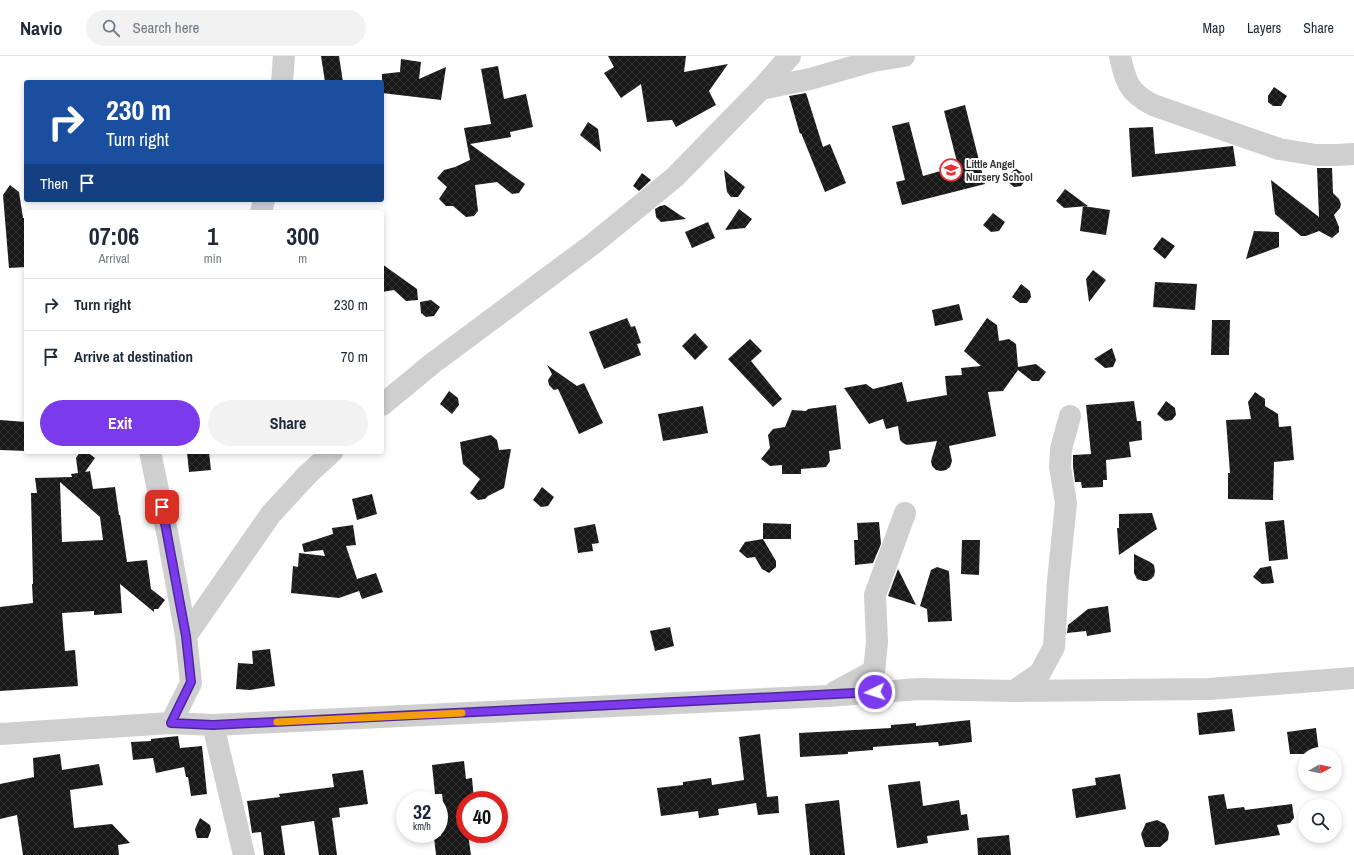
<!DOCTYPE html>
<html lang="en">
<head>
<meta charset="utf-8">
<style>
  body { margin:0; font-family:"Archivo Narrow",sans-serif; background:#f2f2f3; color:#1f2937; height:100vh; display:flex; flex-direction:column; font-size:15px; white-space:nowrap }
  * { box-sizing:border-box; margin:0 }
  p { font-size:13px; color:#747a83 }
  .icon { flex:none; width:22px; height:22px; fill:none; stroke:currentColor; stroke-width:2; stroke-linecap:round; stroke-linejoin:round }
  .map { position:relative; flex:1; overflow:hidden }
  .details { position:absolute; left:24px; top:154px; width:360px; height:244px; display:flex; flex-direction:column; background:#fff; border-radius:4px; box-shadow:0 2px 6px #0003 }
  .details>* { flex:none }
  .top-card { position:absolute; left:24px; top:24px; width:360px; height:122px; border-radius:4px; box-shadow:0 2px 6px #0003; background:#1a4fa0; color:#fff; overflow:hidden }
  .needle { width:26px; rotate:82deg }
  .buttons { position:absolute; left:1298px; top:691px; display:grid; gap:8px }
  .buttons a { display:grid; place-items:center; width:44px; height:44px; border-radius:50%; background:#fff; box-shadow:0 2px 6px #0003; font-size:20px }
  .speed { position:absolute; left:396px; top:735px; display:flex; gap:8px; font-size:20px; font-weight:700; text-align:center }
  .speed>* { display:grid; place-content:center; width:52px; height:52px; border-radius:50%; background:#fff; box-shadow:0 2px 6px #0003; line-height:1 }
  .speed small { font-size:10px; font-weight:400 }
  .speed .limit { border:6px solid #d22; background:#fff; color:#111 }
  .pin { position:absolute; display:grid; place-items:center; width:34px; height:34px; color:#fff; margin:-17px; border-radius:8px; box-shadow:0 2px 6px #0006 }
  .me { position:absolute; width:44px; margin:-22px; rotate:266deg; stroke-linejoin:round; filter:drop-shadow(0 0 3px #0008) }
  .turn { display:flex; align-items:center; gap:14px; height:84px; padding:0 16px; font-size:18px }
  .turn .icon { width:52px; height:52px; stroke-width:2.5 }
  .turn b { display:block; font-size:28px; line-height:34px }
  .then { display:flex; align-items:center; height:38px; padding:0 16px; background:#0003; gap:8px; font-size:15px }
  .eta { display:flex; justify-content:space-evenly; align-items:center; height:68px; text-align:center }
  .eta b { font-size:24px; font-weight:700; line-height:28px }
  .primary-button { display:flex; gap:8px; margin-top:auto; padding:8px 16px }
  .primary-button a { flex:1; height:46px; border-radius:24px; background:#7c3aed; color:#fff; font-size:16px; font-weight:700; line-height:46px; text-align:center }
  .primary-button a+a { background:#f2f2f3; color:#1f2937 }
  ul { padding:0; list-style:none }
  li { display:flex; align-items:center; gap:12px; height:52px; padding:0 16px; border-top:1px solid #e0e1e3 }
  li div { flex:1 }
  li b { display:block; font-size:15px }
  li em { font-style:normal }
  header { display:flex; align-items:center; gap:24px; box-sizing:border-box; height:56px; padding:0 20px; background:#fff; border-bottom:1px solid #e0e1e3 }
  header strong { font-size:19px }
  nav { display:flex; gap:22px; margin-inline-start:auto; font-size:14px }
  .search { width:280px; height:36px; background:#f2f2f3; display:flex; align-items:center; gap:10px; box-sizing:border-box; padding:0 14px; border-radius:22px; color:#747a83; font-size:15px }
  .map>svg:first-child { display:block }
</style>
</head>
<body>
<header>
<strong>Navio</strong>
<div class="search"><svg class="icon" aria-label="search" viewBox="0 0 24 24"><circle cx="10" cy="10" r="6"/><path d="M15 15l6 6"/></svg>Search here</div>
<nav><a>Map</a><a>Layers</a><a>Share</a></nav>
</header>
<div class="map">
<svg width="1354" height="799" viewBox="0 0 1354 799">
  <defs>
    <pattern id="building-cross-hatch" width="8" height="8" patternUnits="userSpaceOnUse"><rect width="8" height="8" fill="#191919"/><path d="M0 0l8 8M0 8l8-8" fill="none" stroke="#323232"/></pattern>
  </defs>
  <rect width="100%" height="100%" fill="#fff"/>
  <!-- building -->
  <path fill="url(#building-cross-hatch)" fill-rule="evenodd" d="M321 0H339L343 26H325Z
    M608 0H686L684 16 728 8 709 35 716 49 676 71 672 64 647 66 641 28 621 42 604 17 614 11Z
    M401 3 421 6 419 23 446 11 441 44 382 37V18L400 16Z
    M498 10 504 43 526 38 533 71 510 76 511 81 470 88 525 128 519 137 512 138 497 126 475 129 478 155 474 160 466 161 453 150H446L439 143 447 131 437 122 444 114 455 111 470 104 464 72 491 68 481 13Z
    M1274 31 1287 40 1281 50H1273L1268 46V40Z
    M806 37 823 91 830 88 846 127 825 136 801 77 800 78 789 40Z
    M965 49 985 128 902 149 896 126 905 124 892 70 909 66 923 120 958 110 944 55Z
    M588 66 598 73 601 96 580 79Z
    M1153 71 1155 98 1233 90 1236 110 1132 121 1129 72Z
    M1015 112 1024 118 1025 125 1021 130 1014 131 1006 124Z
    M1317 112H1332L1333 137 1339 143 1341 148 1340 152 1334 159 1339 171V176L1332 182 1319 175 1306 180H1301L1275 158 1271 124 1319 161Z
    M724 114 745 131 738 141H731L727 136Z
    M642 117 651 124 639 135 633 130Z
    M10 129 19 136 23 162H25L26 211 9 212 3 139Z
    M1065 133 1088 150 1064 152 1056 145Z
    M665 149 686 163 661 166 656 161 655 153 660 150Z
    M1083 150 1110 154 1106 179 1080 175Z
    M739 153 752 163 745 172 725 174Z
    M993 157 1005 166 999 175 991 176 983 169Z
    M708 166 715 182 692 192 685 176Z
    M1254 175 1279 176V191L1246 203Z
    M1162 181 1175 190 1165 203 1153 193Z
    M382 208 417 233 418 244 406 245 394 234 382 236Z
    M1093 214 1106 224 1089 246 1086 223Z
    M1155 226 1197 228 1195 254 1153 251Z
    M1021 228 1030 235 1031 241 1027 247H1020L1012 241Z
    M431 244 440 251 434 260 426 261 421 257 420 246Z
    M959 248 963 264 935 270 932 254Z
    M627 262 631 271 635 270 641 287 637 288 641 299 604 313 589 276Z
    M987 262 997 269 999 285 1009 283 1016 288 1018 311 1036 308 1046 316 1039 325H1032L1018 314 1003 335 988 336 996 380 949 390 952 405 950 411 946 414 941 415 936 414 932 410 931 405 937 385 907 389 903 387 900 384 898 370 886 373 883 363 869 368 844 332 866 328 873 333 902 326 907 346 947 339 945 320 962 319 961 312 981 310 964 295Z
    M1212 264H1230L1229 299H1211Z
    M695 277 708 291 695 304 682 290Z
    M750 283 762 295 751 305 782 343 773 351 728 303Z
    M1112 292 1116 304 1113 311 1105 312 1094 303Z
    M547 309 577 330 584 327 603 367 579 378 558 333 554 334 549 329 548 324 552 318Z
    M449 335 458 342 459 349 452 358 440 348Z
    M1255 336 1265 343V350L1278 358 1279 371 1291 370 1294 404 1274 406 1273 444 1228 443V417H1230L1226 364 1251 363 1248 346Z
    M1134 345 1137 365H1141L1142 384 1129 386 1131 401 1106 404 1107 424H1103V431L1082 432 1081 426H1075L1073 410V399L1091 398 1086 349Z
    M1166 345 1175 352 1176 359 1172 364 1165 365 1157 358Z
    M836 349 841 393 829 395 830 405 826 411 801 413V418H782V409L770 410 761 403 770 392 768 379 773 373 785 371 792 354 806 355 808 353Z
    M703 350 708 377 663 385 658 358Z
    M0 364 26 366V395L0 394Z
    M491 379 497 384 499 394 511 393 504 432 488 440 485 443 478 444 470 437 480 423 463 408 460 386Z
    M80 396H87L95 402 85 416 90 415 93 433 115 431 119 459H120L127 506 147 504 151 533 165 544 158 553H154V556L120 528 122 557 94 559V555L62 557 65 595 75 594 78 630 0 635V551L33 547 32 528H33L31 437H37L35 422 72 421 71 418 78 417 76 402ZM60 426 100 461 103 484 62 486Z
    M187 396H209L211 414 189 416Z
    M542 431 554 441 548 450 541 451 533 444Z
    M372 438 377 458 357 464 352 443Z
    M1152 457 1157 473 1119 499 1117 472H1119V458Z
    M1284 464 1288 503 1269 505 1265 466Z
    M879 466 881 488 873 507 855 509 854 484H858L857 467Z
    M763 467 791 468V483H763Z
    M595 468 599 487 592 488 593 495 578 497 574 472Z
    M353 469 356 489 346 490 357 523 376 517 383 536 362 543 359 535 339 542 291 537 293 510 298 511 299 497 325 500 323 494 304 496 302 488 333 478 332 472Z
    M763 483 776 505V511L769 517 762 513 755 501 747 502 739 495 745 486Z
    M962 484H980L979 519 961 518Z
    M1134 498 1150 506 1154 509 1155 515 1154 520 1151 523 1147 525H1143L1137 523 1134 517Z
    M1271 510 1274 527 1262 528 1253 521 1260 512Z
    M937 511 949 515 952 565 928 566 927 553 920 550 931 514Z
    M898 513 916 549 888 540Z
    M1108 550 1111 576 1087 580 1086 575 1067 577 1068 569 1088 553Z
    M670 571 674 590 655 595 650 575Z
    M270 593 275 630 250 634 236 633 238 607 253 608 252 595Z
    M1232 653 1235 675 1199 679 1197 657Z
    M970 664 972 686 939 690 938 686 873 691V694L848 696V698L800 701 799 677 891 672V669L916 667V670Z
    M1316 672 1319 698H1290L1287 676Z
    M760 678 767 741 778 740 779 757 758 759 756 747 718 753 719 759 699 762 698 755 661 760 657 732 683 729V726L711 722 712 729 744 724 739 681Z
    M178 680 180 692 202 690 207 738 191 740 188 721H186L184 711 156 717 153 702 133 704 131 686 151 685V683Z
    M60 698 62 714 99 708 103 729 70 734 74 772 112 768 130 787 118 789 119 799H23L17 759 0 763V728L34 721 33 702Z
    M464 705 466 723 472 722 474 744H465V778H468L471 799H436L434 781 441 780 439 770 446 769 442 738H435L432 709Z
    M363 714 368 748 339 752 340 761 332 762 337 799H319L314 765 281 770 285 799H264L261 776 252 777 247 745 280 741 279 738 334 731 332 718Z
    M1120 718 1126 753 1076 762 1072 733 1096 729 1095 722Z
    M920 725 923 750 959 744 961 759 967 758 969 774 927 780 928 787 897 792 888 729Z
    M1224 738 1227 753 1244 751 1245 754 1292 748 1294 762 1290 767 1277 769 1280 779 1215 789 1208 740Z
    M839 744 845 799H810L805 748Z
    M200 762 210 769 211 774 208 782H197L195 773Z
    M1157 764 1165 768 1169 776 1168 784 1160 791H1145L1141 778 1146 767Z
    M1009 779 1011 799H978L977 782Z"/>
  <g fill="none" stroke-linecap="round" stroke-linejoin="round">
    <!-- minor -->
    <path stroke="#cfcfcf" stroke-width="22" d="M1120 0C1125 25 1129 37 1153 49L1279 93 1316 99H1337L1353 98
      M282 26 284 0
      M761 33 810 23 873 5 904 0
      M261 156 264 144
      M382 349 433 307 593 188 675 121 761 33 790 0
      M150 396 168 481 186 580 191 627 171 667
      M186 580 271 458 307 419 332 396
      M1014 635 1040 617 1054 591 1058 525 1066 447 1060 411 1061 393 1070 360
      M835 636 874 615 877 586 875 539 905 457
      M213 669 244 799
      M0 678 171 667 213 669 828 640 919 633 1014 635 1209 633 1354 622"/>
  </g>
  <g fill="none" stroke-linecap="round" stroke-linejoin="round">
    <!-- route casing -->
    <g stroke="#51269a" stroke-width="10">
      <path id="route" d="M162 451 186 580 191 626 171 667 213 669 875 636"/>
    </g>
    <!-- route -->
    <use href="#route" stroke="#7c3aed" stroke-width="7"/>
    <!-- slow -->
    <path stroke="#f59e0b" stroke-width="7" d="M277 666 462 657"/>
  </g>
  <!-- icons -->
  <defs>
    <g id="school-ring" transform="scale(1.15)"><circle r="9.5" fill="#fff" stroke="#ef2e35" stroke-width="1.5"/><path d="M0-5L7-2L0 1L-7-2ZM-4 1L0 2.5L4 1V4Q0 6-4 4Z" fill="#ef2e35"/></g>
  </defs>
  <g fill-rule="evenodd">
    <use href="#school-ring" x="951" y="114"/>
  </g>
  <g text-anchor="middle" stroke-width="4" stroke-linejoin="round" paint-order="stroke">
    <!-- poi labels -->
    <g font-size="11" font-weight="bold" fill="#323232" stroke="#fff" text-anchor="start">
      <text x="966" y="112">Little Angel<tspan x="966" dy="13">Nursery School</tspan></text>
    </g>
  </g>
</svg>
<div class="buttons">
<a><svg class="needle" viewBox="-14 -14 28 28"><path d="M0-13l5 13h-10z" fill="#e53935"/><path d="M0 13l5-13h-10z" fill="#747a83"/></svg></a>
<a><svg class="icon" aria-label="search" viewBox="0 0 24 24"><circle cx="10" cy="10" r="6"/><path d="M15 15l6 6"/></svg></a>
</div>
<div class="speed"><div>32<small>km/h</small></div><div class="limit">40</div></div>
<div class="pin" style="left:162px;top:451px;background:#d93025"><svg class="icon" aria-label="arrive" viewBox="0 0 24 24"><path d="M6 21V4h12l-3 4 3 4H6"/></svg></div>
<svg class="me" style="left:875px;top:636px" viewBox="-20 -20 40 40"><circle r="17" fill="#7c3aed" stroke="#fff" stroke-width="3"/><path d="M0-11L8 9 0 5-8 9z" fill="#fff"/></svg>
<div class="top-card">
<div class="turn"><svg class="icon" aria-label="right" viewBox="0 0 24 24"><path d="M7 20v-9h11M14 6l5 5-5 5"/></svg><div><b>230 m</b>Turn right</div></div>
<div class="then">Then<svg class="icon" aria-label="arrive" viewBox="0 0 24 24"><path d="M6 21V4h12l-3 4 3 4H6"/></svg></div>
</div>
<section class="details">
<div class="eta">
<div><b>07:06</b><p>Arrival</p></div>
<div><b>1</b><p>min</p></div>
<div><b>300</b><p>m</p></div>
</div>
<ul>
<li><svg class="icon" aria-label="right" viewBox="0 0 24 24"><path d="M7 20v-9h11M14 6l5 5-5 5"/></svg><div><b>Turn right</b></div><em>230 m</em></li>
<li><svg class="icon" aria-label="arrive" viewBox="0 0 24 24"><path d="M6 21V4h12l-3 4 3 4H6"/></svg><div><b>Arrive at destination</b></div><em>70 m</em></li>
</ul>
<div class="primary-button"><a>Exit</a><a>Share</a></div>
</section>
</div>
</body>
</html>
